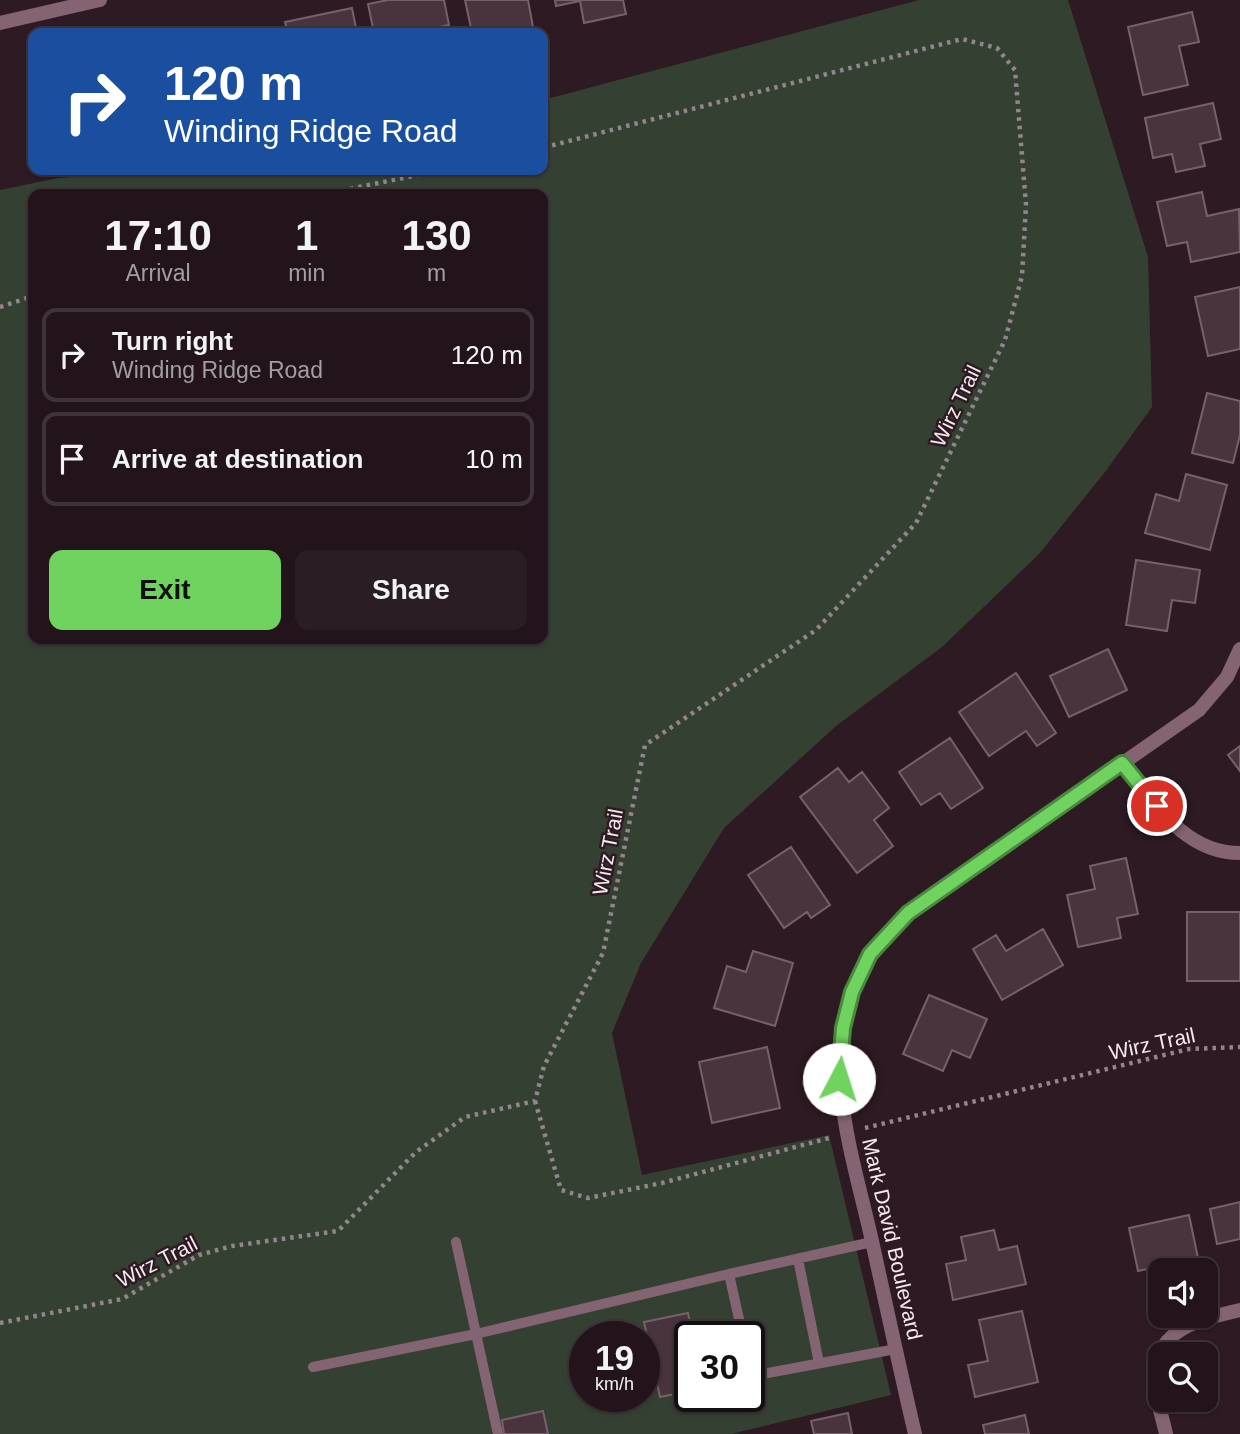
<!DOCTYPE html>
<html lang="en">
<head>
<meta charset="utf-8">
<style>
  body { margin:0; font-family:Arial,sans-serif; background:#2a1d23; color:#f1f3f6; height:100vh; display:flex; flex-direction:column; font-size:26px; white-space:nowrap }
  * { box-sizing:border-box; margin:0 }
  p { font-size:23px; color:#a29ea2 }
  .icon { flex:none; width:38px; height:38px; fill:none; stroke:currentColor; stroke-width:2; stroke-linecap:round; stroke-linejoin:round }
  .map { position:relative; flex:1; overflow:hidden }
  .side { position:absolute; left:28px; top:189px; width:520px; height:455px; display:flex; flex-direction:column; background:#22141a; border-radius:14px; box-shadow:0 2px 5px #0004,0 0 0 2px #3f3339 }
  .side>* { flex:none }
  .banner { position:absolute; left:28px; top:28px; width:520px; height:147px; border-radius:14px; box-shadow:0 2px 5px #0004,0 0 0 2px #3f3339; background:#1a4fa0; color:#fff; overflow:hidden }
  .controls { position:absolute; left:1148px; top:1258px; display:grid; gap:14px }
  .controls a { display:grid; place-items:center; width:70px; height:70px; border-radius:14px; background:#22141a; box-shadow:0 2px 5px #0004,0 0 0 2px #3f3339; font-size:35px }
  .speed { position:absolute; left:569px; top:1321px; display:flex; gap:14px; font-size:35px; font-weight:700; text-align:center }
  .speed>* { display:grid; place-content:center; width:91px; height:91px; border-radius:50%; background:#22141a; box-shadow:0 2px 5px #0004,0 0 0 2px #3f3339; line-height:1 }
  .speed small { font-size:18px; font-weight:400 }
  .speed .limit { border:4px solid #111; border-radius:10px; background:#fff; color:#111 }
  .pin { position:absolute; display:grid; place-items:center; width:60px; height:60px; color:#fff; margin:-30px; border:4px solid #fff; border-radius:50%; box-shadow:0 2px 7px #0007 }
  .me { position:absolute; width:77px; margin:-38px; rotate:5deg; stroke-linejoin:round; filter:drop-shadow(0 0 5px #0008) }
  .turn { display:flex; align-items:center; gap:24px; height:147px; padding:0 21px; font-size:32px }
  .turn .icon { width:91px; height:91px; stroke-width:2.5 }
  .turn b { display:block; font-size:49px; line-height:60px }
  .eta { display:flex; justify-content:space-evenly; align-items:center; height:119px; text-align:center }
  .eta b { font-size:42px; font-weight:700; line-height:49px }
  .action { display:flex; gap:14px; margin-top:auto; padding:14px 21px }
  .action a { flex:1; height:80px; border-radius:14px; background:#70d35f; color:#111; font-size:28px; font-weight:700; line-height:80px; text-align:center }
  .action a+a { background:#2a1d23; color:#f1f3f6 }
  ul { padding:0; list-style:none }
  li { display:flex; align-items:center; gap:21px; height:94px; margin:0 14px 10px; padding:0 7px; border:4px solid #3f3339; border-radius:14px }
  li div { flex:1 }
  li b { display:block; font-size:26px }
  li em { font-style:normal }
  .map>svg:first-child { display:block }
</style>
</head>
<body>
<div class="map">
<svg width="1240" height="1434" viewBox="0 0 1240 1434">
  <rect width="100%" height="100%" fill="#2d1a23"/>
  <!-- green -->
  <path fill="#344132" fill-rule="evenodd" d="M919 0H1068L1148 257 1152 407 1105 472 1039 554 942 647 836 726 724 828 641 963 612 1033 642 1175 829 1135 891 1395 731 1434H0V190L58 178 173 170H542L543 100ZM33 194H542V639H33ZM584 1337H644V1396H584ZM690 1337H749V1396H690Z"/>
  <!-- building -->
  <path fill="#49343e" stroke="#77606a" stroke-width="2" d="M388 0H444L449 25 411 33H374L368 4Z
    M465 0H528L533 27 504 33H472Z
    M555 0H623L626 14 584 23 580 1 556 6Z
    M352 8 357 33H288L285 22Z
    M1192 12 1199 42 1179 46 1188 85 1143 95 1128 27Z
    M1213 103 1221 139 1200 144 1205 166 1176 172 1172 154 1153 158 1145 118Z
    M1202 192 1207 216 1239 209 1240 252 1191 262 1187 242 1167 246 1157 202Z
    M1240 287V349L1208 356 1195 297Z
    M1207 393 1240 401V435L1233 463 1192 453Z
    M1186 474 1227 485 1210 550 1145 533 1156 494 1179 501Z
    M1136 560 1200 570 1195 603 1172 600 1167 631 1126 625Z
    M1108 649 1127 690 1069 717 1050 676Z
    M1016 673 1056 733 1037 746 1026 731 989 756 959 712Z
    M950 738 983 788 951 809 940 793 921 805 899 772Z
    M1240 746V771L1228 755Z
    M838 768 849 782 862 772 889 808 874 820 893 846 857 873 800 797Z
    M791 847 830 905 811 918 807 912 784 928 748 875Z
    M1126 858 1138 914 1117 918 1121 938 1078 947 1067 895 1095 889 1090 866Z
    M1187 912H1240V981H1187Z
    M1043 929 1063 965 1002 1000 973 949 996 935 1006 951Z
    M753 951 793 963 775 1026 714 1008 727 966 746 972Z
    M929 995 987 1019 970 1058 952 1050 943 1071 903 1054Z
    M767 1047 780 1108 712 1123 699 1062Z
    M1240 1202V1239L1217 1244 1210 1209Z
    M1189 1215 1198 1258 1138 1271 1129 1228Z
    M994 1230 999 1250 1017 1246 1026 1284 953 1300 946 1264 966 1260 961 1237Z
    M1022 1311 1038 1382 975 1397 968 1365 988 1361 979 1320Z
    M688 1313 693 1337H690V1391L660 1397 644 1322Z
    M543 1411 548 1434H504L502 1420Z
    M848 1413 852 1434H814L811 1421Z
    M1025 1415 1029 1434H985L983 1425Z"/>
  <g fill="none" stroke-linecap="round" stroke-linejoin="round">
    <!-- path -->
    <path stroke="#94848b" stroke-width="4.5" stroke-dasharray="3.5 5" stroke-linecap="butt" d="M325 194 442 170
      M0 307 33 296
      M535 1101 561 1190 588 1198 662 1183 829 1138
      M865 1128 1189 1049 1240 1047
      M0 1323 122 1299 199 1255 232 1246 338 1231 416 1152 465 1117 535 1101 544 1066 603 953 645 745 816 630 916 523 1005 340 1022 276 1026 205 1015 70 997 48 962 39 542 148"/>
    <!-- lane -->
    <path stroke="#846372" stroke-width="10" d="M456 1242 498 1434
      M798 1259 819 1363
      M743 1337 729 1274 872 1242
      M749 1364 752 1376 896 1349
      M313 1367 476 1334 729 1274"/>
    <!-- street -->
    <path stroke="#846372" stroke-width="14" d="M0 23 100 0
      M1122 763C1154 802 1184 853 1240 853
      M915 1434C900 1370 886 1305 872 1241 854 1160 822 1072 853 990 866 956 884 939 908 913L1199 710 1227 677 1240 649
      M1166 1434C1163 1420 1158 1405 1156 1391 1148 1331 1193 1321 1240 1310"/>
  </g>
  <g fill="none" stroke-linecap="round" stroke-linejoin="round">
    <!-- route casing -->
    <g stroke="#49893e" stroke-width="18">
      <path id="route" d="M839 1079 843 1028 852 992 870 954 908 913 1122 763 1157 806"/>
    </g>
    <!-- route -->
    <use href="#route" stroke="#70d35f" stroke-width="12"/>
  </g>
  <g text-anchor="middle" stroke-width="5" stroke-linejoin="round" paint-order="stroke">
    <!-- street labels -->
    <g font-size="21" fill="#f6e9ef" stroke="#2d1a23">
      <text transform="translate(956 406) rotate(-64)" y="7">Wirz Trail</text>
      <text transform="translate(608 852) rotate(-79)" y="7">Wirz Trail</text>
      <text transform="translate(1152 1044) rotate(-12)" y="7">Wirz Trail</text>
      <text transform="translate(892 1239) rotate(77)" y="7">Mark David Boulevard</text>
      <text transform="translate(157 1262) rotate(-27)" y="7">Wirz Trail</text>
    </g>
  </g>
</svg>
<div class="controls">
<a><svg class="icon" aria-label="sound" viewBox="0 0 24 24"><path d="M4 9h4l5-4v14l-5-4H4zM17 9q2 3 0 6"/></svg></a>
<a><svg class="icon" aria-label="search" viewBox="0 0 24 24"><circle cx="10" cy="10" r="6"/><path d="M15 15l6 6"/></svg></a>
</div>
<div class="speed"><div>19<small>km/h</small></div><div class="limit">30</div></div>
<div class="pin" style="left:1157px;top:806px;background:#d93025"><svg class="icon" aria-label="arrive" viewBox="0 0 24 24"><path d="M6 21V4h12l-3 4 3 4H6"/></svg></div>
<svg class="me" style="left:839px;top:1079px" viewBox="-20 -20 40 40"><circle r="19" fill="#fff"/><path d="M0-13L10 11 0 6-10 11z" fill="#70d35f"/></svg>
<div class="banner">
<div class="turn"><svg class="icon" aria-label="right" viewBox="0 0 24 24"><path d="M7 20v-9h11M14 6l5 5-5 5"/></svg><div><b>120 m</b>Winding Ridge Road</div></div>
</div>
<section class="side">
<div class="eta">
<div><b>17:10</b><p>Arrival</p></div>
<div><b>1</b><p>min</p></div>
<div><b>130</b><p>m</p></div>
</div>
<ul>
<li><svg class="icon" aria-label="right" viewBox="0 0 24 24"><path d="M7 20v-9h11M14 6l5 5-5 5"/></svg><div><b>Turn right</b><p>Winding Ridge Road</p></div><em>120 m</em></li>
<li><svg class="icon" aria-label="arrive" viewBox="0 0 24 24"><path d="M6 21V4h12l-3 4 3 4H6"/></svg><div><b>Arrive at destination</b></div><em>10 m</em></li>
</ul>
<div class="action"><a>Exit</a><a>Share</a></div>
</section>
</div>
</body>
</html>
